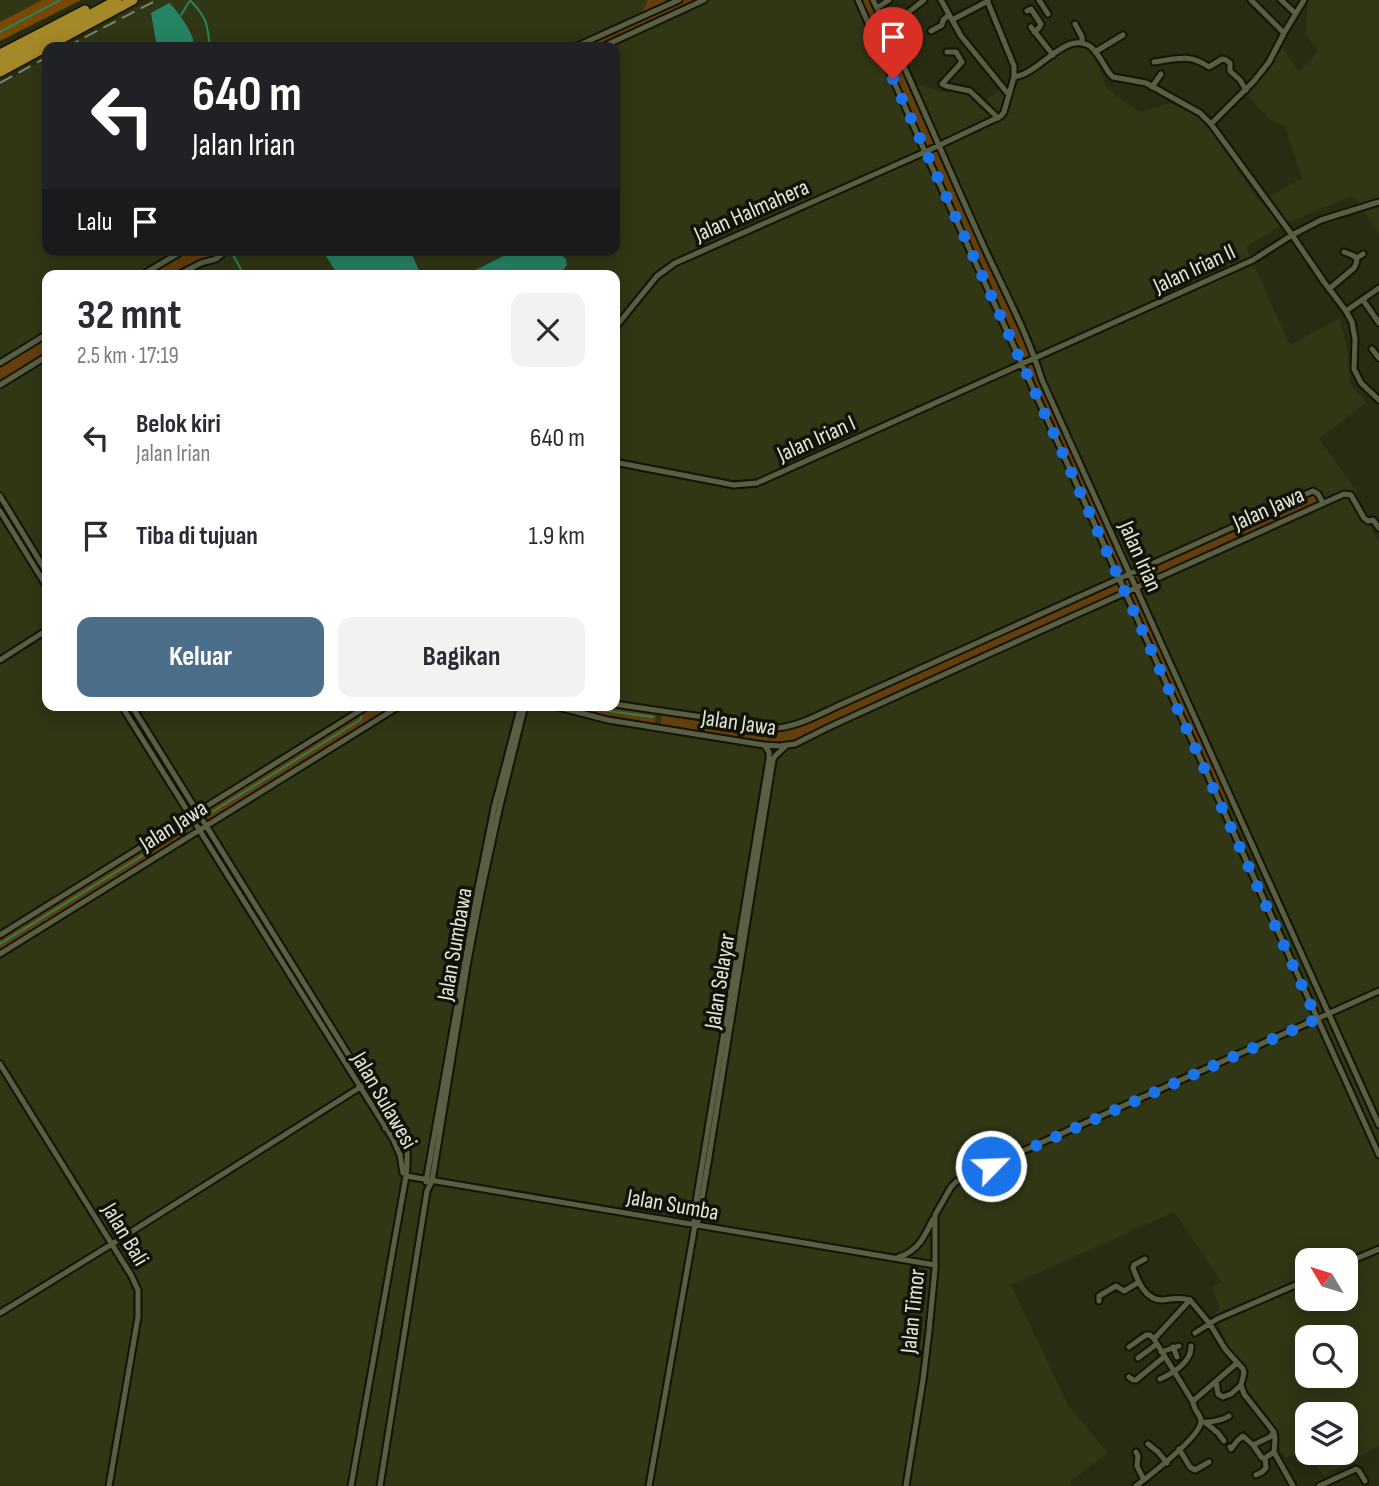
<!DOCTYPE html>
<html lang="id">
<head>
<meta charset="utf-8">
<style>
  body { margin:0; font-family:"Sofia Sans Condensed",sans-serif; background:#f2f2f3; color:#2b2b33; height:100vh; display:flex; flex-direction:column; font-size:26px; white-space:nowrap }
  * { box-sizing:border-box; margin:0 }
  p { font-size:23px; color:#7c7c81 }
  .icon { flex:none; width:38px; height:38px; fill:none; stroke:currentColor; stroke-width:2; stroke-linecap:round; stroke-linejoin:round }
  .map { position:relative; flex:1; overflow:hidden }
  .drawer { position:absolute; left:42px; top:270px; width:578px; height:441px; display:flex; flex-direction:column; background:#fff; border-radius:14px; box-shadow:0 4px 18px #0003 }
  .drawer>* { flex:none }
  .guide { position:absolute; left:42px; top:42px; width:578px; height:214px; border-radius:14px; box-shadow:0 4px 18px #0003; background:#202124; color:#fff; overflow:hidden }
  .needle { width:46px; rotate:308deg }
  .fabs { position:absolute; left:1295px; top:1248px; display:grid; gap:14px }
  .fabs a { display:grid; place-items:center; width:63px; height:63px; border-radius:14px; background:#fff; box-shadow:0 4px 18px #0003; font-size:35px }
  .pin { position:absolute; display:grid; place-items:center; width:60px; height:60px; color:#fff; margin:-72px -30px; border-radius:50% 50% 50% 0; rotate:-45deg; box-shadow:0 0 7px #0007 }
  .pin .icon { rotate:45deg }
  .me { position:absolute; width:77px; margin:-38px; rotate:66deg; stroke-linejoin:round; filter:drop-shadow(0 0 5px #0008) }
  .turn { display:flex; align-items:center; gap:24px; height:147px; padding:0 35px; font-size:32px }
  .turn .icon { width:91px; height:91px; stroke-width:2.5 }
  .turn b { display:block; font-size:49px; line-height:60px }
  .then { display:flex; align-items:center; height:66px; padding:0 35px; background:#0003; gap:14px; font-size:26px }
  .round { display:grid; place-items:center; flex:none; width:74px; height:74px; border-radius:14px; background:#f2f2f3 }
  .summary { display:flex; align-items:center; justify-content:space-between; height:119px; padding:0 35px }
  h1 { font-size:42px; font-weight:700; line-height:52px }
  .button { display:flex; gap:14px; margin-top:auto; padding:14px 35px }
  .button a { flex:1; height:80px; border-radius:14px; background:#4b6e8b; color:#fff; font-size:28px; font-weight:700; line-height:80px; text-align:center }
  .button a+a { background:#f2f2f3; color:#2b2b33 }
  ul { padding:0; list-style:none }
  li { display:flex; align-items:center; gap:21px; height:98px; padding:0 35px }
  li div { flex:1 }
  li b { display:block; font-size:26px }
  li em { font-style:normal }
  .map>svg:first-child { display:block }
</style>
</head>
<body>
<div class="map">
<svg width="1379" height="1486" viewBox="0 0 1379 1486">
  <rect width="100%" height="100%" fill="#282c13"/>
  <!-- built -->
  <path fill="#313615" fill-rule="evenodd" d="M0 0H42L0 22Z
    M152 0H873L911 83 948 93 964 87 982 102 1068 45 1091 48 1108 90 1140 112 1170 103 1203 119 1260 202 1302 178 1285 127 1268 118 1246 93 1282 47 1299 73 1318 51 1305 33 1308 0H1379V234L1353 196 1282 225 1246 247 1290 345 1340 318 1348 354 1350 383 1366 403 1319 439 1356 490 1361 512 1379 542V1447L1378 1446 1324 1476 1305 1450 1285 1458 1277 1443 1278 1431 1244 1384 1248 1371 1229 1348 1214 1314 1220 1310 1212 1287 1222 1282 1174 1212 1011 1285 1068 1405 1108 1453 1072 1480 1071 1486H0V85L47 58V250H614V47H66L130 10ZM47 275H614V705H47ZM1307 1260H1346V1298H1307ZM1307 1337H1346V1376H1307ZM1307 1414H1346V1452H1307Z"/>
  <!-- green -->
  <path fill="#643e0d" d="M648 0H664L670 4 679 0H704L602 47H575L639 18Z
    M858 0H873C961 190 1044 383 1130 574L1313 491 1323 503 1136 587 1233 801 1221 805 1125 593 795 744 780 746 660 728 662 712 786 727 1119 579Z
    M184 250H227L218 258 178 275H144Z
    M47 334V356L0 385V363Z
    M370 705H401L206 826 197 812Z
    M550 705H614L657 711 654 727 584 714Z
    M190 816 199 830 0 954V935Z"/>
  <!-- forest -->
  <path fill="#784700" d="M42 0H81L0 41V22Z"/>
  <!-- water -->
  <path fill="#268363" d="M169 3C175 7 189 28 192 36 194 40 193 43 193 47H157L151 13Z
    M322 250H410L421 275H338Z
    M515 250H555L566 259 567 265 559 275H466Z"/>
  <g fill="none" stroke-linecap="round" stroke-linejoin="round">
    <!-- stream -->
    <path stroke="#268363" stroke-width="2" d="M190 0C207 18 207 23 210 47
      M181 15 189 2
      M0 32 60 0
      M233 250V255L244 275
      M359 705V707
      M585 705 601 710 653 717
      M204 817 360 720 362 716
      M0 944 200 820"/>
    <!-- minor casing -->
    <g stroke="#111400" stroke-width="9">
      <path id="minor" d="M858 0 925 152 1054 434 1379 1155
        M873 0C911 78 944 159 980 238 1001 285 1027 331 1042 380L1379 1125
        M941 0 961 36 1009 95
        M1039 0 1048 14
        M1251 0 1284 33
        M1281 0 1295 13
        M877 8 889 0
        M1027 11 1031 9 1041 24 1039 28 1034 32
        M952 20 988 1
        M896 22 924 0
        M1075 24 1082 37V43
        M1031 27 1053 55
        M931 31 942 25 943 20 949 15
        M575 47 679 0
        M602 47 704 0
        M947 52H956L962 62 942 84 946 86 970 91 998 118
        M1095 52 1123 35
        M1154 62C1177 59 1188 53 1209 67L1222 59 1226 60 1230 63V71L1240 80 1246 90
        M1014 77C1040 74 1066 29 1091 47 1099 54 1104 66 1110 74L1113 77 1146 83 1200 113 1211 124 1292 235 1324 282 1346 311 1352 322 1355 339 1354 369 1361 383 1379 400
        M1152 87 1161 74
        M1211 124 1254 81 1269 62 1284 33 1304 0
        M1344 252 1352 255 1357 258
        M142 275 184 250
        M178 275 201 263 216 259 227 250
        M1329 289 1354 268 1356 264 1357 258 1363 254
        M1363 300 1379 323
        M1346 311 1379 288
        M614 329 657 276 675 263 925 152 1001 116 1004 112 1014 77V66L987 0
        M1372 349 1379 358
        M0 363 47 334
        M0 385 47 356
        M614 462 734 485 757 483 1253 260 1292 235 1321 220 1379 202
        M0 496 47 573
        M0 511 47 587
        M0 660 47 630
        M614 704 777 728C800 726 822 713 842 704L1313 491 1318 494 1323 503
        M121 705 393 1139 400 1155 403 1173
        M131 705 366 1083C398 1119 412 1124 406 1176L351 1486
        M550 705 608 720 764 745 780 746 795 744 829 727 989 654 1344 494 1351 495 1364 518 1368 521 1373 520 1379 528
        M764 745 769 752V759L695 1208 694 1220 695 1225 698 1221 709 1157 773 760 775 756 786 746
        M0 935 369 705
        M0 954 401 705
        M0 1064 131 1275 138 1290V1317L109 1486
        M385 1128 394 1127 397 1122 398 1118
        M406 1176 935 1265
        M426 1182 477 893 494 808 521 705
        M899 1257C918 1251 925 1236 933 1219
        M1145 1259 1134 1265 1133 1268C1138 1281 1145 1300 1162 1300 1172 1299 1180 1297 1190 1300L1210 1324 1225 1349 1243 1369 1244 1373 1241 1385 1244 1394 1274 1432 1275 1439 1274 1452 1293 1486
        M1346 1263 1379 1249
        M1190 1300 1154 1339 1193 1402
        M1099 1301V1296L1116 1286 1124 1291 1139 1282
        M0 1313 112 1244 362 1086
        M1195 1333 1217 1319 1307 1280
        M1129 1347 1146 1335H1150L1154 1339
        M1173 1347 1177 1357
        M1161 1352 1179 1346
        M1138 1358 1157 1344
        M1129 1377 1133 1380H1136L1164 1357
        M1160 1379C1174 1373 1192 1361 1191 1346
        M1216 1382 1218 1394 1223 1397 1231 1394 1241 1385
        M1201 1422C1209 1423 1223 1420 1229 1416
        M1206 1423 1218 1433 1224 1441
        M1148 1444 1158 1452 1167 1463
        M1253 1445 1270 1437 1274 1432
        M1230 1447 1231 1449 1238 1440 1243 1436 1253 1445 1262 1458H1265L1274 1452
        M1179 1449 1190 1467 1195 1470 1209 1462
        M1136 1452 1138 1456 1137 1466 1144 1480
        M1256 1475 1262 1472 1266 1468 1265 1458
        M380 1486 427 1191 432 1181 467 966 481 893 499 810 525 705
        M649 1486 695 1225
        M906 1486 923 1380 929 1331 935 1269V1215L951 1187 956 1182 967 1176 1379 991
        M1136 1486C1149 1476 1199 1438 1201 1422 1202 1415 1193 1411 1193 1401L1237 1363
        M1319 1486 1356 1469 1359 1471 1365 1481"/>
    </g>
    <!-- highway casing -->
    <g stroke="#111400" stroke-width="12">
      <path id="highway" d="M0 54 85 10
        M0 63 117 0
        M0 72 133 0"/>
    </g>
    <!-- minor -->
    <use href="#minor" stroke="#5a5f44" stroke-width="5"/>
    <!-- highway -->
    <use href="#highway" stroke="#a58827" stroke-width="9"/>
    <!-- rail -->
    <path stroke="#7e826e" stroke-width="2" stroke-dasharray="14 7" stroke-linecap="butt" d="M66 47 157 0
      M0 83 47 57"/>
  </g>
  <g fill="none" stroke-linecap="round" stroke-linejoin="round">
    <!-- route -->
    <path stroke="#1a73e8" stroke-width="12" stroke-dasharray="0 21.6" d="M893 79 1054 434 1317 1019 991 1166"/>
  </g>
  <g text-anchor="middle" stroke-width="7" stroke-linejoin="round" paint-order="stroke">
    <!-- street labels -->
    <g font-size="23" fill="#e4e7d8" stroke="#111308">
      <text transform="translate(751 210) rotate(-24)" y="8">Jalan Halmahera</text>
      <text transform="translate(1194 268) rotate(-25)" y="8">Jalan Irian II</text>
      <text transform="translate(816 438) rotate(-24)" y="8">Jalan Irian I</text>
      <text transform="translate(1268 508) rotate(-24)" y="8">Jalan Jawa</text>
      <text transform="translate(1141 556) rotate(66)" y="8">Jalan Irian</text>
      <text transform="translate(739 722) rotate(8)" y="8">Jalan Jawa</text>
      <text transform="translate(173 825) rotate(-32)" y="8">Jalan Jawa</text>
      <text transform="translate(454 944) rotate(-80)" y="8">Jalan Sumbawa</text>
      <text transform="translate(719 981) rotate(-81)" y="8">Jalan Selayar</text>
      <text transform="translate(385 1100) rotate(60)" y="8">Jalan Sulawesi</text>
      <text transform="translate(673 1204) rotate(10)" y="8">Jalan Sumba</text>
      <text transform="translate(126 1234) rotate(59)" y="8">Jalan Bali</text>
      <text transform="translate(912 1311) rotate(-84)" y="8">Jalan Timor</text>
    </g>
  </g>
</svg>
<div class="fabs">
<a><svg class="needle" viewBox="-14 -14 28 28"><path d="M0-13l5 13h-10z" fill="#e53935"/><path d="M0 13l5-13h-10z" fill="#7c7c81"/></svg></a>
<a><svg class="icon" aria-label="search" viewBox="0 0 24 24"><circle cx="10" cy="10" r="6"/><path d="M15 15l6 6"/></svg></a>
<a><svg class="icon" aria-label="layers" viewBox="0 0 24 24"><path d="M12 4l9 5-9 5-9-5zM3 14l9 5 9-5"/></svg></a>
</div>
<div class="pin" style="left:893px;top:79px;background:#d93025"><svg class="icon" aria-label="arrive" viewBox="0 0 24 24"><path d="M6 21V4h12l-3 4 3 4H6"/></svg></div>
<svg class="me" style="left:991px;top:1166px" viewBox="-20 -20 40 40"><circle r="17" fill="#1a73e8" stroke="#fff" stroke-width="3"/><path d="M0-11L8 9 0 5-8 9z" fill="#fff"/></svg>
<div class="guide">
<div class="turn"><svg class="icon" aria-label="left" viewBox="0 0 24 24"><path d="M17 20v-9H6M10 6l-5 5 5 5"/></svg><div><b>640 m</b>Jalan Irian</div></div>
<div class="then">Lalu<svg class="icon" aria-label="arrive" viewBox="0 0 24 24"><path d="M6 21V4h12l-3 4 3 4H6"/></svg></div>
</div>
<section class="drawer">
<div class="summary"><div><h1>32 mnt</h1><p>2.5 km · 17:19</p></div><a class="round"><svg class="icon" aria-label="close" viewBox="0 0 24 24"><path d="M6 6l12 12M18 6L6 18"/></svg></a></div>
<ul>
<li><svg class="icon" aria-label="left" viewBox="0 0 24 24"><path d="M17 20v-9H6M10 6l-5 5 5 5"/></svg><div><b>Belok kiri</b><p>Jalan Irian</p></div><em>640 m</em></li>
<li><svg class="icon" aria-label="arrive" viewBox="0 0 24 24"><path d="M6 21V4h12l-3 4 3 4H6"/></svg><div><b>Tiba di tujuan</b></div><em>1.9 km</em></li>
</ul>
<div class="button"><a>Keluar</a><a>Bagikan</a></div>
</section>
</div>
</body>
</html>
